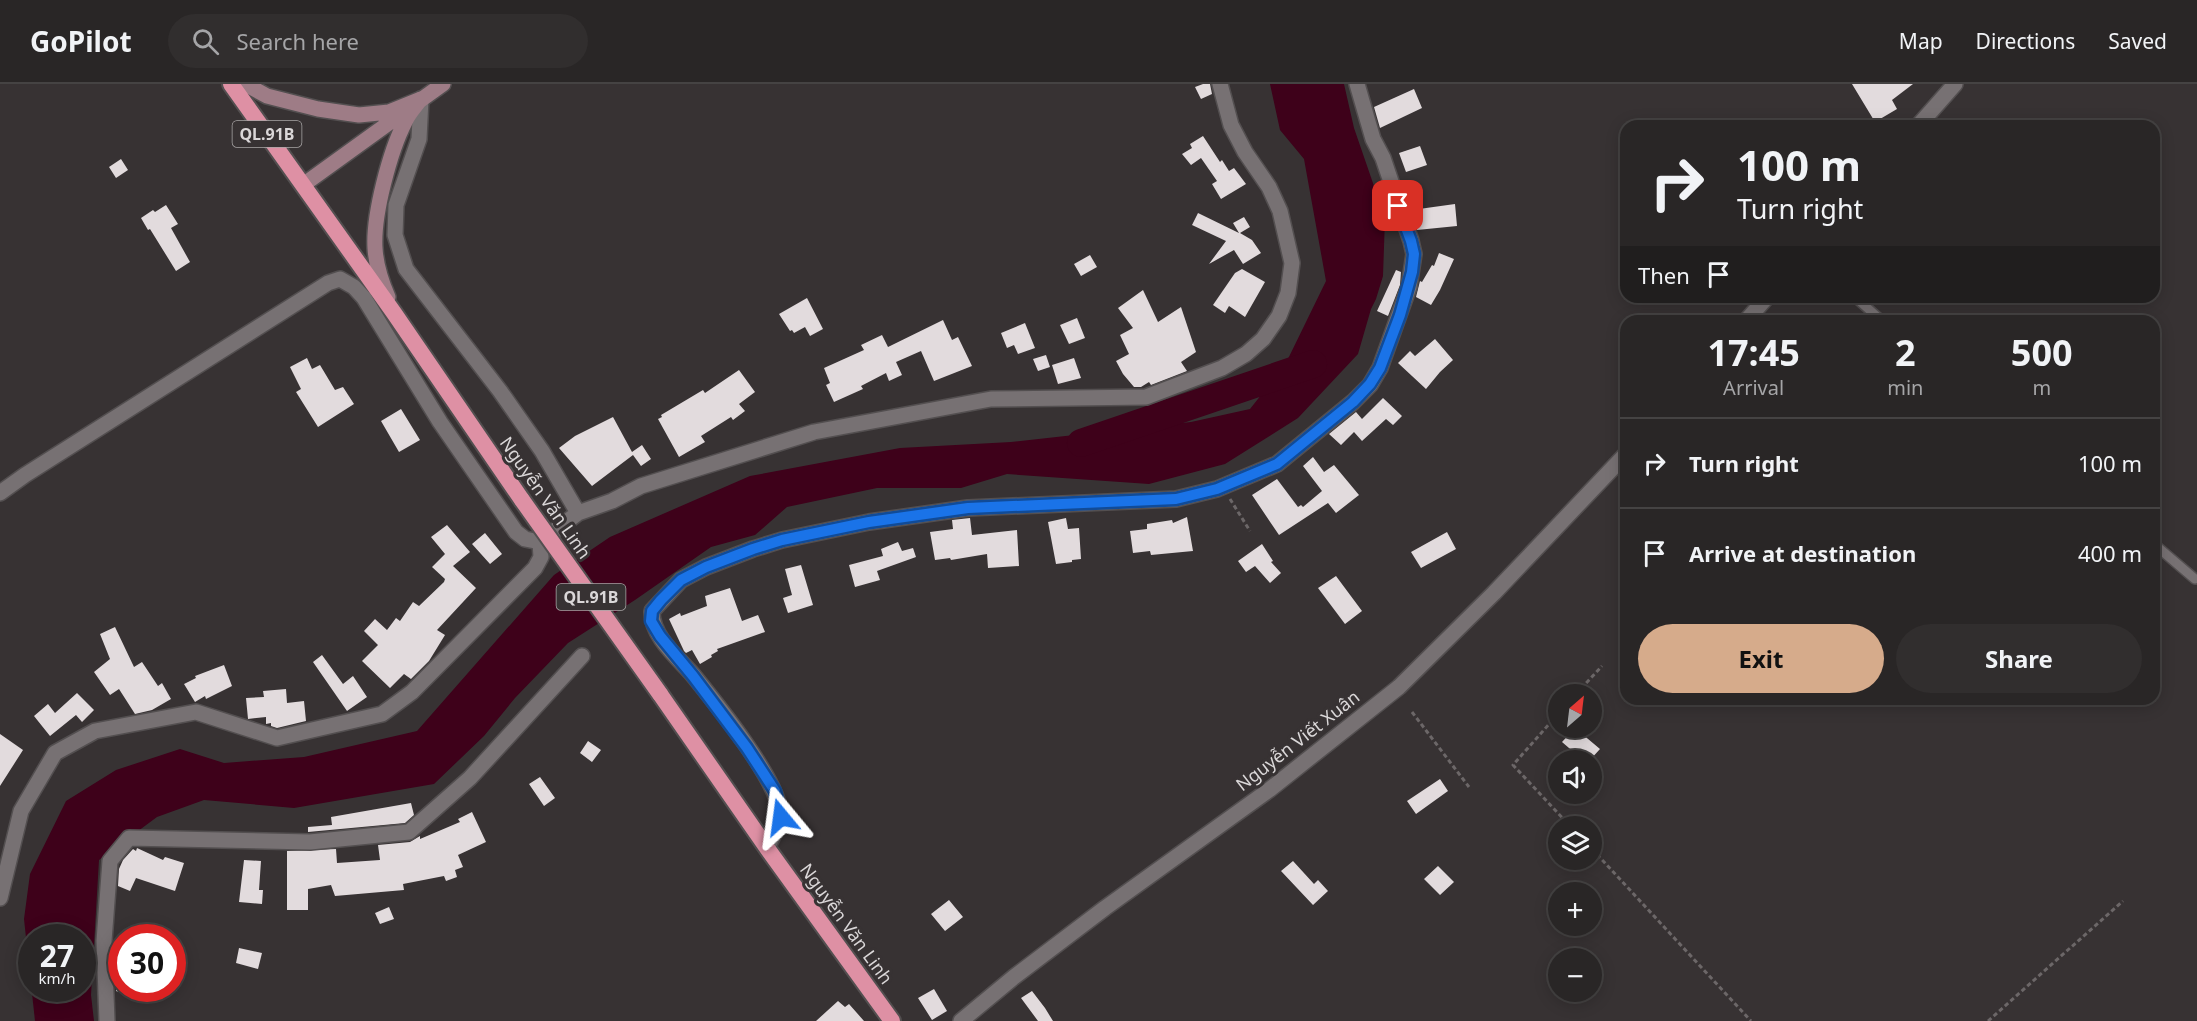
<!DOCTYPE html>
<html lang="en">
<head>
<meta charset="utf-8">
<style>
  body { margin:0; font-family:"Noto Sans",sans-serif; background:#312e2e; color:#f1f3f6; height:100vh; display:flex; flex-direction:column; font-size:22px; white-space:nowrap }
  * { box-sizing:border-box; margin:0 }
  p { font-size:20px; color:#a5a5a7 }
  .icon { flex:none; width:33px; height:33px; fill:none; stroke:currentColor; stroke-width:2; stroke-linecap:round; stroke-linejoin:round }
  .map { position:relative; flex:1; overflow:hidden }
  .sheet { position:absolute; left:1620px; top:231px; width:540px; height:390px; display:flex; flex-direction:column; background:#292626; border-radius:18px; box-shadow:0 3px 15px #0003,0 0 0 2px #454343 }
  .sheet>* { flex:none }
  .banner { position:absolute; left:1620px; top:36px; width:540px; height:183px; border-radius:18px; box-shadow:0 3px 15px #0003,0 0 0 2px #454343; background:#292626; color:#f1f3f6; overflow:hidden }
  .needle { width:39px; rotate:28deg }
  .tools { position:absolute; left:1548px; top:600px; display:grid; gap:12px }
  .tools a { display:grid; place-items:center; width:54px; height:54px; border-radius:50%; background:#292626; box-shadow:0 3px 15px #0003,0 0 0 2px #454343; font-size:30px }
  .speed { position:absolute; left:18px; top:840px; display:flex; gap:12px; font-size:30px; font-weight:700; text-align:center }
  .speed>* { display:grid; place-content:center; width:78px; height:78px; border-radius:50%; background:#292626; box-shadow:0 3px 15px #0003,0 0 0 2px #454343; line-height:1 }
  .speed small { font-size:15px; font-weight:400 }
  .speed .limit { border:9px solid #d22; background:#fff; color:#111 }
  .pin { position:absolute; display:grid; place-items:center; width:51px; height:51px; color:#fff; margin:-26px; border-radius:12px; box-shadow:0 3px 9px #0006 }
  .me { position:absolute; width:66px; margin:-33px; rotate:344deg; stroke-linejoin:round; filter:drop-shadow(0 0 4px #0008) }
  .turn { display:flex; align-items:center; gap:21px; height:126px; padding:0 18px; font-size:27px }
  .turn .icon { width:78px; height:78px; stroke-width:2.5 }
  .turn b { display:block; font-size:42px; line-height:51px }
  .then { display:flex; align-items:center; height:57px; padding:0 18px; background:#0003; gap:12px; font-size:22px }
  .eta { display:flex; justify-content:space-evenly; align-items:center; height:102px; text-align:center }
  .eta b { font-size:36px; font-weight:700; line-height:42px }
  .button { display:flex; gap:12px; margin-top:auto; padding:12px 18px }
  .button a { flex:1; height:69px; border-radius:36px; background:#d6ab8b; color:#111; font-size:24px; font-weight:700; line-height:69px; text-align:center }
  .button a+a { background:#312e2e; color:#f1f3f6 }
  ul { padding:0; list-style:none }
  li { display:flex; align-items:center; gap:18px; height:90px; padding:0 18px; border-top:2px solid #454343 }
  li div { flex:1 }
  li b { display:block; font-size:22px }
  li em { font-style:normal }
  header { display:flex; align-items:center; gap:36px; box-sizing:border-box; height:84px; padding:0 30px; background:#292626; border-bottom:2px solid #454343 }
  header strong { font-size:28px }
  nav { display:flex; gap:33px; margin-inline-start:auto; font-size:21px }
  .search { width:420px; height:54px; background:#312e2e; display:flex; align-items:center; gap:15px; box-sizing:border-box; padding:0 21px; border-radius:33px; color:#a5a5a7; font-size:22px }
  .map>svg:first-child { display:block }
</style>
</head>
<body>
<header>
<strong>GoPilot</strong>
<div class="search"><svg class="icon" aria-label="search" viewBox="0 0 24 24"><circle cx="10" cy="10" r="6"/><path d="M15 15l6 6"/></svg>Search here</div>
<nav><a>Map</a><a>Directions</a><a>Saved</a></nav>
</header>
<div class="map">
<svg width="2197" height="937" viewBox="0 0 2197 937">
  <rect width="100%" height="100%" fill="#373233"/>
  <!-- water -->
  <path fill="#3e011a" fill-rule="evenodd" d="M1270 0H1344L1354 44 1385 134 1383 192 1376 215 1371 225 1358 270 1298 334 1225 380 1149 400 1007 390 961 404H877L787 423 755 451 711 463 635 516 568 559 515 614 484 652 434 700 294 724 204 716 157 733 99 776 91 911 94 937H35L24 835 30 790 66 717 116 686 180 665 224 679 304 673 417 647 554 491 610 453 750 392 900 364 1011 358 1191 338 1250 325 1285 281 1326 197 1304 75 1280 46ZM32 854H82V904H32Z"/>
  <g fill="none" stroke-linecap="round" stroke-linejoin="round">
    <!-- river -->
    <path stroke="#3e011a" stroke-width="28" d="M1081 359 1313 280"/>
  </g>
  <!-- building -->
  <path fill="#e2dbdd" d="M1203 0H1210L1212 10 1201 15 1195 3Z
    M1852 0H1913L1892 16 1897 25 1875 38Z
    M1414 5 1422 24 1380 44 1374 23Z
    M1203 52 1220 78 1222 76 1229 87 1234 84 1246 100 1221 115 1212 100 1217 97 1201 74 1191 81 1182 70 1192 64 1190 60Z
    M1420 62 1427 81 1406 88 1399 69Z
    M121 75 128 86 116 94 109 83Z
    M1418 120 1419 125 1455 120 1457 142 1417 146 1409 121Z
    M166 121 178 140 171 144 190 178 176 187 150 145 148 146 141 134 153 126 155 128Z
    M1198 129 1239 149 1233 139 1244 133 1250 143 1240 149 1252 156 1261 169 1243 180 1234 166 1209 180 1226 157 1192 141Z
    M1439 169 1454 175 1440 206 1431 221 1416 213 1420 197 1422 198 1432 181 1434 182Z
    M1090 171 1097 183 1081 192 1074 180Z
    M1242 185 1265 198 1245 233 1229 222 1225 229 1213 221 1235 189Z
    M1396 186 1401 188 1400 201 1388 232 1377 227Z
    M1143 206 1158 238 1181 223 1196 268 1181 278 1187 287 1151 301 1149 298 1141 303H1134L1123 290 1116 277 1129 270 1120 251 1133 244 1118 224Z
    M807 214 823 245 810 252 805 243 794 249 792 246 790 247 779 230Z
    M1077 234 1085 254 1069 260 1060 241Z
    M943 236 952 256 958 253 972 282 934 297 921 267 896 278 902 291 889 297 886 289 861 302 863 305 834 318 826 301 830 299 824 284 864 266 861 261 882 251 888 263Z
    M1025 239 1035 264 1018 270 1014 261 1007 264 1001 249Z
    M1435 255 1453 276 1440 288 1426 305 1398 279 1410 267 1415 272Z
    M1046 271 1050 283 1038 287 1033 275Z
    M307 274 312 285 320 281 335 306 343 303 354 320 318 343 296 308 301 305 290 283Z
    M1074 274 1081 294 1058 300 1052 281Z
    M739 286 755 308 739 320 745 327 733 336 731 333 701 352 705 358 679 373 658 335 662 333 661 331 703 306 705 309Z
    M1383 314 1402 332 1393 341 1386 335 1362 357 1354 348 1341 361 1329 350 1356 328 1362 335Z
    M401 325 420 356 399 368 381 337Z
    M613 333 632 368 642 361 651 375 641 382 633 371 592 402 559 364 575 352Z
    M1313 373 1324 388 1334 381 1359 411 1336 429 1328 419 1279 451 1252 411 1277 395 1298 423 1301 421 1303 423 1322 407 1303 382Z
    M1187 433 1193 467 1151 471 1150 467 1133 469 1130 447 1147 445V440L1172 436 1173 439Z
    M970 434 972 451 1017 446 1019 482 988 484 987 470 951 476 950 474 935 476 930 448 953 445 952 436Z
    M1066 434 1068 445 1079 444 1081 475 1072 476V478L1056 480 1048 438Z
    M447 441 470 468 453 482 476 504 437 546 445 551 429 577 411 595 404 590 390 604 362 577 378 561 364 547 375 535 387 546 396 534 400 537 413 518 419 522 444 498 445 495 432 483 445 470 431 453Z
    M1447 448 1456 465 1421 484 1411 468Z
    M485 449 502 470 490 480 472 460Z
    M898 458 902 467 913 464 916 473 877 487 880 496 855 503 849 481 883 472 881 465Z
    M1262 460 1273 477 1271 478 1281 489 1270 499 1255 482 1246 488 1238 477Z
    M801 481 813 521 788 529 783 514 792 511 785 485Z
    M1336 492 1362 527 1345 540 1318 504Z
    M730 504 742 537 758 531 765 548 717 565 718 567 711 571 712 573 700 580 692 566 686 569 684 567 669 535 680 529 681 532 707 522 705 512Z
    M115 543 134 583 142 578 158 602 162 599 171 615 152 626 135 630 119 605 110 611 94 588 110 575 100 550Z
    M322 571 343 600 353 592 367 613 347 627 313 578Z
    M224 581 232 602 206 615 205 612 195 618 184 600 196 594 195 592Z
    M286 605 287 619 304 617 306 637 277 644 271 642V639L266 640V633L248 635 246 614 264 613 263 607Z
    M77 609 94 626 82 638 76 631 50 652 34 632 48 620 55 629Z
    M1575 644 1600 665 1590 676H1583L1562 658Z
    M0 650 23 666 0 702Z
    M588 657 601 666 592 678 580 669Z
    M540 693 555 714 544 722 529 700Z
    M1440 695 1448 707 1416 730 1407 717Z
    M411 719 414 731 405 739 308 748V743L332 741 331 733Z
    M472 728 486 758 458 771 463 783 455 786 457 793 446 797 444 792 403 800 404 806 335 812 331 801 308 805V826H287V767L336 765 337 779 380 776 378 761 410 758 420 752V755L460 738 458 735Z
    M137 764 163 776 165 773 184 779 175 807 136 794 130 807 118 802 119 785 123 776 133 765 136 767Z
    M244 776 261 777 259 806H263L262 820 239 818Z
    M1293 777 1314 800 1318 796 1328 807 1313 821 1281 787Z
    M1438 782 1454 798 1440 811 1424 795Z
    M949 816 963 833 945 847 931 830Z
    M389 823 394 835 380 840 375 829Z
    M239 864 262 869 258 885 236 879Z
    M116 904H156L150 919 116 907Z
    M934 905 947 927 932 936 918 914Z
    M1032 907 1045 924 1053 937H1038L1021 914Z
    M838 917 845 923 849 920 864 937H816Z"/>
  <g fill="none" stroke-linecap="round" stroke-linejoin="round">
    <!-- service casing -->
    <g stroke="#534f50" stroke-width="12">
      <path id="service" d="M1855 213 1882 237
        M2154 460 2195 495"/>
    </g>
    <!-- minor casing -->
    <g stroke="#534f50" stroke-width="18">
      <path id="minor" d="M421 15 419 55 396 121 395 151 406 185 500 307 542 367 578 429
        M0 409 25 391 328 199 340 195 354 203 364 214 440 338 516 448 525 455 540 458 578 429 612 417 641 402 814 348 991 315 1146 313 1222 284 1246 270 1263 255 1279 232 1288 209 1292 179 1280 127 1269 103 1245 68 1231 41 1220 0
        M767 764C771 755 780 741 780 730 780 698 715 618 693 591 678 574 651 552 652 527L681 496 706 483 753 465 782 456 869 438 968 424 1176 415 1217 405 1277 380 1353 318 1370 301 1380 284 1409 203 1414 170 1411 157 1383 74 1373 55 1357 0
        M0 814 21 727 55 669 95 647 196 628 277 654 382 630 412 608 535 484 541 473 540 458
        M107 937 104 857 110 777 129 754 310 758 409 748 470 694 582 572"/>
    </g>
    <!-- tertiary casing -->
    <g stroke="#534f50" stroke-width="18">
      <path id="tertiary" d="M1918 42 1955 0
        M1746 237 1767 213
        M961 937 1014 893 1105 824 1269 706 1399 603 1494 509 1626 370"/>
    </g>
    <!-- secondary casing -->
    <g stroke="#534f50" stroke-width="18">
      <path id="secondary" d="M245 0 267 12 318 25 359 31 389 28 421 15
        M303 101 443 0
        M388 213C381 197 376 182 375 164 373 131 390 67 405 38 409 29 416 22 421 15"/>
    </g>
    <!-- trunk casing -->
    <g stroke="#534f50" stroke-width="20">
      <path id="trunk" d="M231 0 394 229 522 416
        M660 610 767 764 892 937"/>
    </g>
    <!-- path -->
    <path stroke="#6c6768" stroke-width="3" stroke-dasharray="4.5 3" stroke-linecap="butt" d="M1230 415 1250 447
      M1576 610 1602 582
      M1412 628 1469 703
      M1558 630 1513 681 1570 742
      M1592 765 1751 937
      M1988 937 2123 817"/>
    <!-- service -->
    <use href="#service" stroke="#777173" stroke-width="9"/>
    <!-- minor -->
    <use href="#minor" stroke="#777173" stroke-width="15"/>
    <!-- tertiary -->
    <use href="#tertiary" stroke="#777173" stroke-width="15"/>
    <!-- secondary -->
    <use href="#secondary" stroke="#9e7c86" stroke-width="15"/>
    <!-- trunk -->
    <use href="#trunk" stroke="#de90a4" stroke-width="16"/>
    <!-- trunk-bridge casing -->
    <g stroke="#534f50" stroke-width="20" stroke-linecap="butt">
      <path id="trunk-bridge" d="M522 416 660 610"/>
    </g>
    <!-- trunk-bridge -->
    <use href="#trunk-bridge" stroke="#de90a4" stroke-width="16"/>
  </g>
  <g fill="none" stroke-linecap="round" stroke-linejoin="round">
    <!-- route casing -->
    <g stroke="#114b97" stroke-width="15">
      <path id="route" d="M781 733 775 707 747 664 693 592 660 552 651 537 652 527 661 516 681 496 706 483 753 465 782 456 869 438 968 424 1176 415 1217 405 1277 380 1353 318 1370 300 1380 284 1400 231 1412 188 1414 170 1411 157 1398 122"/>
    </g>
    <!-- route -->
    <use href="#route" stroke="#1a73e8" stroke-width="10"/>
  </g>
  <g text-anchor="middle" stroke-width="6" stroke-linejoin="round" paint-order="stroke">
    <!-- shield labels -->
    <g fill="#373233" stroke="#a9a6a6" stroke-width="1.5">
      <rect x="232.5" y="37" width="69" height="26" rx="4.5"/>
      <rect x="556.5" y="500" width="69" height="26" rx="4.5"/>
    </g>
    <g font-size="16" font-weight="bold" fill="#dad7d8">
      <text x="267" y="56">QL.91B</text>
      <text x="591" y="519">QL.91B</text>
    </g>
    <!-- street labels -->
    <g font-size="18" fill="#dad7d8" stroke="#373233">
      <text transform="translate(545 414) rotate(55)" y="6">Nguyễn Văn Linh</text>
      <text transform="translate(1298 657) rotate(-38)" y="6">Nguyễn Viết Xuân</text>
      <text transform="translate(846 840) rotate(54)" y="6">Nguyễn Văn Linh</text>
    </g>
  </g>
</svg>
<div class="tools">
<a><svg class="needle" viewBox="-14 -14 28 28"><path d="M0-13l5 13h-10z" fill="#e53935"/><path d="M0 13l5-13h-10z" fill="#a5a5a7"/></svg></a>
<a><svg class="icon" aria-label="sound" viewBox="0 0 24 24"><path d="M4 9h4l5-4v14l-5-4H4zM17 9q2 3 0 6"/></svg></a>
<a><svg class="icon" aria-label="layers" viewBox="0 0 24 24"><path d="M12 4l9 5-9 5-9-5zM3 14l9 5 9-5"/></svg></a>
<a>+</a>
<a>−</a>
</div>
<div class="speed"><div>27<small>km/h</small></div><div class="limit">30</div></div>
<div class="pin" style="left:1398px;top:122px;background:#d93025"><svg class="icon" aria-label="arrive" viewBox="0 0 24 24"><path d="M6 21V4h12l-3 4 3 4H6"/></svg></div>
<svg class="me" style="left:781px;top:733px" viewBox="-20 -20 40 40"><path d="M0-17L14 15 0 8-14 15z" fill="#1a73e8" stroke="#fff" stroke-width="4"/></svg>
<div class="banner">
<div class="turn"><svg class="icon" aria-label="right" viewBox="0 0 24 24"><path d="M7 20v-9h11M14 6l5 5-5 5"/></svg><div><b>100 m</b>Turn right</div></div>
<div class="then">Then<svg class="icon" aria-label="arrive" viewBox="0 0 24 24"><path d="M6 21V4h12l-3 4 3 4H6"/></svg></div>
</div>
<section class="sheet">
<div class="eta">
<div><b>17:45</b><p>Arrival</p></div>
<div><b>2</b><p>min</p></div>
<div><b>500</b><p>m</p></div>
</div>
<ul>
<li><svg class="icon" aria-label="right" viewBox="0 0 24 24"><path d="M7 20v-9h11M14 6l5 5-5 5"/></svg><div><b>Turn right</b></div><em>100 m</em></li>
<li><svg class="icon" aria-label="arrive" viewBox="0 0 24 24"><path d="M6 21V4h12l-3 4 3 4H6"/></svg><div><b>Arrive at destination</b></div><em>400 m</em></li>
</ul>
<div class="button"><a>Exit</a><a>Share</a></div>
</section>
</div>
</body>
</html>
